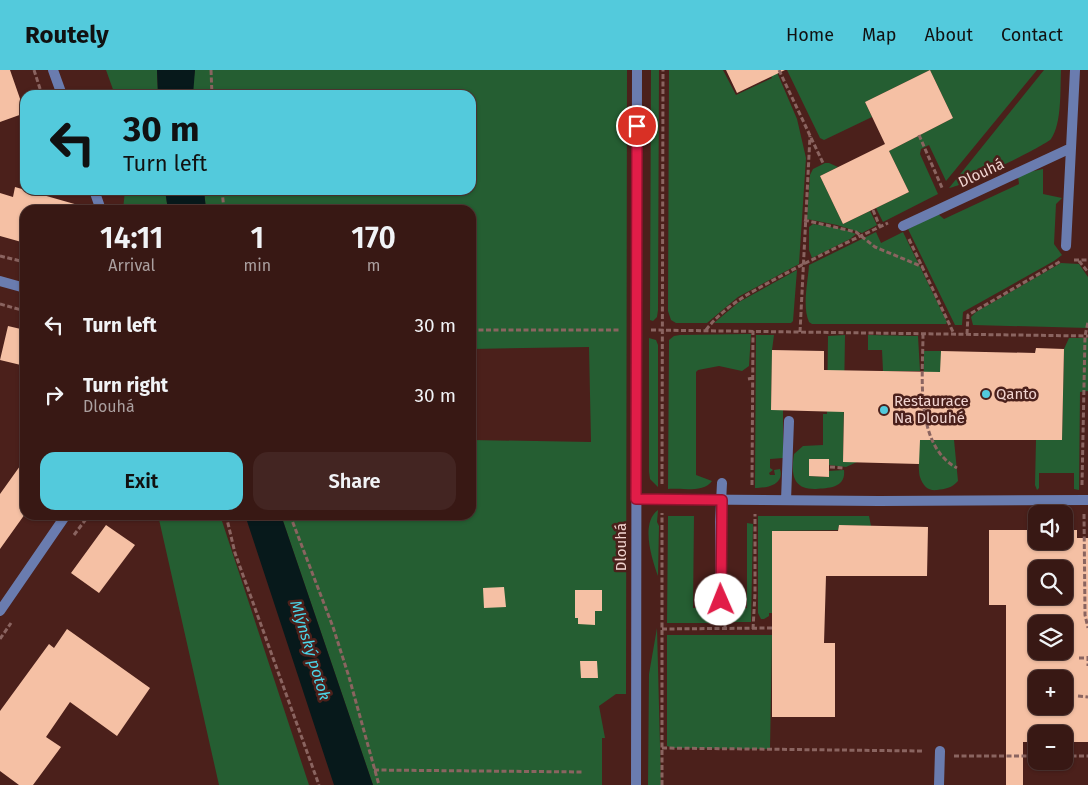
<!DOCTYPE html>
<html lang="en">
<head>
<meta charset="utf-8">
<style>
  body { margin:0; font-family:"Fira Sans",sans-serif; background:#432522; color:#f1f3f6; height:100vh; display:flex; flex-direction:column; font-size:19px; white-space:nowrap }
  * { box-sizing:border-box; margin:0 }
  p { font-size:16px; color:#aba0a0 }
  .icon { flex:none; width:28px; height:28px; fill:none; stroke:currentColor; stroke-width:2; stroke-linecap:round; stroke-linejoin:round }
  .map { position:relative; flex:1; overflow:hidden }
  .panel { position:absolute; left:20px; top:135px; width:456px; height:315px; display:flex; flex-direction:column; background:#381814; border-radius:15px; box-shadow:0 1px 4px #0004,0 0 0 1px #523734 }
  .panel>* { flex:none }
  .hud { position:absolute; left:20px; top:20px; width:456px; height:105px; border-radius:15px; box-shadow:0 1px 4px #0004,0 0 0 1px #523734; background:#53cadc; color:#111; overflow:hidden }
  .fabs { position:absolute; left:1028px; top:435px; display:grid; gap:10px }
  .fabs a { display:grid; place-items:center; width:45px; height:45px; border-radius:10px; background:#381814; box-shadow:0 1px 4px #0004,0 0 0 1px #523734; font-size:25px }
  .pin { position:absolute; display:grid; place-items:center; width:42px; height:42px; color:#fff; margin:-21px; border:2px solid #fff; border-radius:50%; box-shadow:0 1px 5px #0007 }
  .me { position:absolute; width:55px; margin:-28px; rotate:359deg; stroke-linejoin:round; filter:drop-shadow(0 0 4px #0008) }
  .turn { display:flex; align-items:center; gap:18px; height:105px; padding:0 20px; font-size:22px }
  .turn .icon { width:65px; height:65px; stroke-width:2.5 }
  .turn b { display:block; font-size:35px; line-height:42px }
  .eta { display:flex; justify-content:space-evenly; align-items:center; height:85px; text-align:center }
  .eta b { font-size:30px; font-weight:600; line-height:35px }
  .action { display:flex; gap:10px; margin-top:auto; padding:10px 20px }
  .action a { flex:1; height:58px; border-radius:15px; background:#53cadc; color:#111; font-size:20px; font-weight:600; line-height:58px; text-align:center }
  .action a+a { background:#432522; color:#f1f3f6 }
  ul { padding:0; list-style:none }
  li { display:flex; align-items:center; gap:15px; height:70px; padding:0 20px }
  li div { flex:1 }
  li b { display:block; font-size:19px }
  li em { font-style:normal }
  header { display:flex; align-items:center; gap:30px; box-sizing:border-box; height:70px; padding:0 25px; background:#53cadc; color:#111 }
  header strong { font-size:24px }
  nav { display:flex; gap:28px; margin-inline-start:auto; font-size:18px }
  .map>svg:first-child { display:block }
</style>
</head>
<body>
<header>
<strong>Routely</strong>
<nav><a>Home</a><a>Map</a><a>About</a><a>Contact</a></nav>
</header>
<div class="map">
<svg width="1088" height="715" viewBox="0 0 1088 715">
  <rect width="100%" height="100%" fill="#4b201b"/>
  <!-- green -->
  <path fill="#255e32" d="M106 0H157L158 25H115Z
    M195 0H627L626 624H616L599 636 605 668H602V715H373L281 445H471V370L591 372 589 277 471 279V140H206L204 120H471V25H193L192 18Z
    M651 0H659L658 240 657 247 653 251 650 250Z
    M669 0H723L736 25 772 8 769 0H776L797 49 806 88 799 194 738 227 707 253H676L671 250 668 241Z
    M787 0H1037L946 111 929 75 921 79 920 84 938 124 883 152 876 138 909 122 889 81 953 48 930 0 865 32 872 47 824 70 820 68Z
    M1044 0H1061C1060 20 1062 53 1051 69 1043 77 958 118 949 118Z
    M825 93H829L838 97 820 106 843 154 870 141 877 155 862 163 837 155 807 149 810 105 813 99Z
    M1043 99V124L1062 128 1056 134 1054 174 1062 185 1054 191 963 242 962 255H955L908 159 938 144 944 149 1019 114 1018 106 1029 102Z
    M125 120H165L168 140H123Z
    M813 154 843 159 856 164 850 169 812 188 809 180V157Z
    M876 162 881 173 903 162 947 252 946 254H812L809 252C802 236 808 212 809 195Z
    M1061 193 1079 194 1088 207V258L973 255 971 247 976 242Z
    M797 200 793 251 791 253H714L739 232Z
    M751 264 749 296 742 301 719 296 698 300 696 302V405L712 411C704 423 681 418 668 419L669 270 674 266 680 265Z
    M756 265H774L772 280 771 339 783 340V388L770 389V398L773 400 769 403 770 405H775L774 400 780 399C785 415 766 418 755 418Z
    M845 265 843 392H857L846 397 829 395V389H809V406L829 407V401L844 400C846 418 829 418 816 419 792 420 791 403 794 384L803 376 823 375V344H827L828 266Z
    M868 265 918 266 920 301H883L882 280H868Z
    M649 268 656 270 658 275V417L650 409 649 402Z
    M1069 268H1088V321L1080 322 1079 420 1074 419V403H1039V418L1037 420 1035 415 1036 370H1062L1064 279Z
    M924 281H941L940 338H923Z
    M920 341 939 370H954L958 411C952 418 945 419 937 420 928 421 923 416 920 407 917 398 920 353 920 341Z
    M658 440 657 452 659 456 658 506C652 489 640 453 658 440Z
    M158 445H220L309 715H219Z
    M668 446H694L693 538H720L719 553H667Z
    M758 446H869L871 456 839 455 838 460 772 461V543H769V546L764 549H761L758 543Z
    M747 453 753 454 751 552H730L731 539 747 538Z
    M657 558 661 715H648L649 604Z
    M667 565H772L770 679 673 678 667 676Z"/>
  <!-- water -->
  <path fill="#07191b" d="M157 0H195L193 25H158Z
    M165 120H204L206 140H168Z
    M245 445H281L373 715H334Z"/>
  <!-- building -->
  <path fill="#f5c0a4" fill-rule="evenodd" d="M0 0H10L25 43 0 52Z
    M726 0H785L737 23Z
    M930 0 953 48 889 81 909 122 843 154 820 106 885 74 865 32Z
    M15 117 78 135V140H25V173L0 166V123L13 127Z
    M8 256 25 260V296L0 290Z
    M1036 278 1064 279 1062 370H920L919 394 843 392 844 342 771 340 772 280 824 281V300L940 302 941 281 1035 283Z
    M25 389V444L0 479V424Z
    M809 389H829V407L809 406Z
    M106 455 135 475 99 523 71 503Z
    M839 455 928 457 927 506H826L824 573H835V647H772V461H838Z
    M989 460H1036V471H1064V460H1077V468H1088V672H1064V664H1036V672H1023V715H1006V535H989ZM1036 499H1064V526H1036ZM1036 554H1064V581H1036ZM1036 609H1064V636H1036Z
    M504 517 506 537 484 538 483 518Z
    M575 520H602V541H595V555L578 554V548H575Z
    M67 559 150 618 117 666 70 632 46 667 61 677 33 715H19L0 701V641L49 574 54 578Z
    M580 591H597L598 608H581Z"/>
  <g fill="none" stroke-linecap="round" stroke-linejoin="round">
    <!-- path -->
    <path stroke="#8a6460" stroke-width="3" stroke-dasharray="5 2.5" stroke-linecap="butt" d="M34 0 42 25
      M211 0 212 25
      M779 0 823 93
      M919 65 943 120
      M222 120 224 140
      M873 140 880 157
      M804 150 856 162 875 177 923 197
      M909 169 954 264
      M0 186 25 192
      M1074 190H1088
      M1079 191 1088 202
      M0 234 25 241
      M471 260H621
      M651 260 1088 266
      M706 260C725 235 753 221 781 206 816 187 852 170 888 153
      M800 262 810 66
      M923 264C923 305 914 375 957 398
      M967 264 968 245 1061 191
      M748 309 753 308
      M830 397 844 398
      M662 414 663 0
      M752 415 753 261
      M1082 415 1085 266 1088 252
      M1084 444 1085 545 1088 558
      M226 445 235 483 319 715
      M290 445 333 557 349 607 379 715
      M74 465 89 445
      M662 559 773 558
      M725 559V545
      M753 559 755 523V444
      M0 569 11 553
      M1088 586V596
      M1079 588H1087
      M1078 626 1088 627
      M662 678 924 681
      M954 686H1036
      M1064 686H1088
      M374 700 584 702
      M662 715V443"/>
    <!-- lane -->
    <path stroke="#6a7caf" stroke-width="10" d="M636 429 879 431 1088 430
      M786 430 789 351
      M721 530 720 452 722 413"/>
    <!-- street -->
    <path stroke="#6a7caf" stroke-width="10" d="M53 0 62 25
      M94 120 101 140
      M903 156 1071 78
      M1066 176 1075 0
      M0 211 25 218
      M0 541 66 445
      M636 715 637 0
      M939 715 940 681"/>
  </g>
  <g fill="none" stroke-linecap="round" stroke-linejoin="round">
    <!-- route casing -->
    <g stroke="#92132f" stroke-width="12">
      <path id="route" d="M637 56 636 429 722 430 721 530"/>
    </g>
    <!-- route -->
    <use href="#route" stroke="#e11d48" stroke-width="9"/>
  </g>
  <!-- markers -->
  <g fill="#53cadc" stroke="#4b201b" stroke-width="2">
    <circle cx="986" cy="324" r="5"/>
    <circle cx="884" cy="340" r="5"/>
  </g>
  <g text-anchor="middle" stroke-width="5" stroke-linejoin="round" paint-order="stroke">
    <!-- street labels -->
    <g font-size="15" fill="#f1d4d0" stroke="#4b201b">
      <text transform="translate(981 103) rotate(-25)" y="5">Dlouhá</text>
      <text transform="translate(621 477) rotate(-90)" y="5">Dlouhá</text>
    </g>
    <!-- poi labels -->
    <g font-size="15" fill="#f1d4d0" stroke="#4b201b" text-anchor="start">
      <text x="996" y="329">Qanto</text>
      <text x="894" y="336">Restaurace<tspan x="894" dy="17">Na Dlouhé</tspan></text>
    </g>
    <!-- water labels -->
    <g font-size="16" font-style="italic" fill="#4bd5e9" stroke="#4b201b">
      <text transform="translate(311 580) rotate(73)" y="6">Mlýnský potok</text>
    </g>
  </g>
</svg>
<div class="fabs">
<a><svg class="icon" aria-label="sound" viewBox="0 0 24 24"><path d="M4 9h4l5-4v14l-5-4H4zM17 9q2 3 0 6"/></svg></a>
<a><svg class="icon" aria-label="search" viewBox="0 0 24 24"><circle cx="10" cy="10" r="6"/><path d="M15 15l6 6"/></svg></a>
<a><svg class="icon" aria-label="layers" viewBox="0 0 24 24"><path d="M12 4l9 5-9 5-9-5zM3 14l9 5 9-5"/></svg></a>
<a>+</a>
<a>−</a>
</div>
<div class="pin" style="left:637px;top:56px;background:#d93025"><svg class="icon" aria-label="arrive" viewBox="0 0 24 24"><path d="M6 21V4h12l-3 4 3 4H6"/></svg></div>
<svg class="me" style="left:721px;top:530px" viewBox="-20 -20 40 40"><circle r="19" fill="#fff"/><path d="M0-13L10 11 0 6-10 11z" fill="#e11d48"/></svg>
<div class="hud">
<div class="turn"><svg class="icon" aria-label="left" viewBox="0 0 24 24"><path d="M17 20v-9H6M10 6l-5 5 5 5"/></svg><div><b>30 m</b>Turn left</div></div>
</div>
<section class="panel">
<div class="eta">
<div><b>14:11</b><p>Arrival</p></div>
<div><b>1</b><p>min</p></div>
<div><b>170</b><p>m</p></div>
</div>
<ul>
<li><svg class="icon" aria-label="left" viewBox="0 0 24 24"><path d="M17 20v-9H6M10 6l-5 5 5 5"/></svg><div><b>Turn left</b></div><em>30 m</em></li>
<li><svg class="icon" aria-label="right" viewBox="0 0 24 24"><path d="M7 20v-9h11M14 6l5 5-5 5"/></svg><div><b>Turn right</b><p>Dlouhá</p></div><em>30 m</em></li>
</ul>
<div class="action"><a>Exit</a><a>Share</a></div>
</section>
</div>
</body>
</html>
